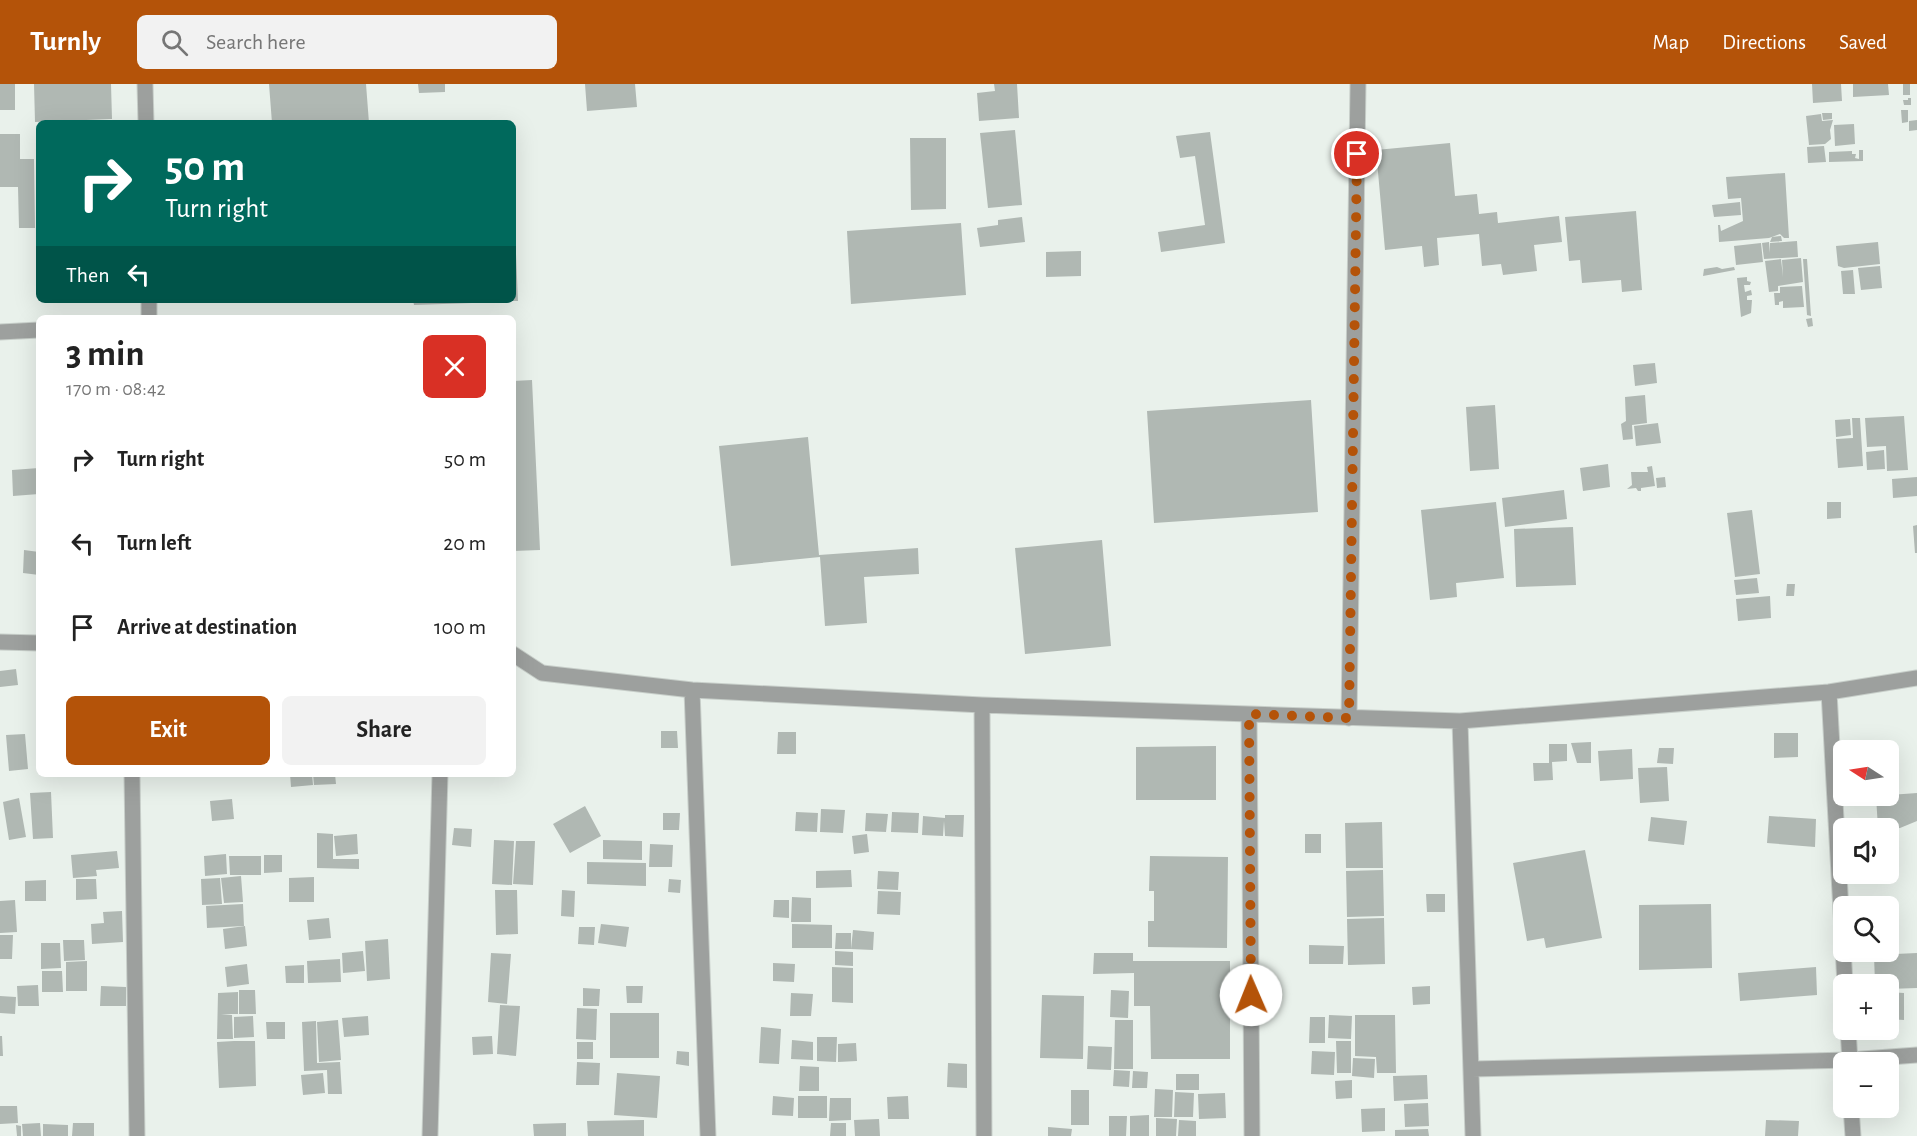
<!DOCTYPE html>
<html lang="en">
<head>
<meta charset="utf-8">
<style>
  body { margin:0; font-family:"Alegreya Sans",sans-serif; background:#f2f2f2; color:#222; height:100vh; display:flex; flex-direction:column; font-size:22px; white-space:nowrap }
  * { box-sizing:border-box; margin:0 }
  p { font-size:20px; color:#767676 }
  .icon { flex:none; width:33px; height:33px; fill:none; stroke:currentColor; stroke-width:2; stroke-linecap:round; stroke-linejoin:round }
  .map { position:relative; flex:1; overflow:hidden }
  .side { position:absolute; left:36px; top:231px; width:480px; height:462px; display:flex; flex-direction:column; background:#fff; border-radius:9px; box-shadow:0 6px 24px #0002 }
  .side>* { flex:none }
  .hud { position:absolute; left:36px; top:36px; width:480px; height:183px; border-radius:9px; box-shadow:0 6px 24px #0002; background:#00695c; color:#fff; overflow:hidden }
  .needle { width:39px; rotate:282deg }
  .fabs { position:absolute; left:1833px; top:656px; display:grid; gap:12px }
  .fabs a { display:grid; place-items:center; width:66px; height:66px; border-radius:9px; background:#fff; box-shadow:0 6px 24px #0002; font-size:30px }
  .pin { position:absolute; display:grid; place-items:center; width:51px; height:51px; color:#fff; margin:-26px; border:3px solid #fff; border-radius:50%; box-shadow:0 2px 6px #0007 }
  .me { position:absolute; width:66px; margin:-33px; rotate:359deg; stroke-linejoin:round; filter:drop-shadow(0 0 4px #0008) }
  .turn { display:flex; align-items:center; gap:21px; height:126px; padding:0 30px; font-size:27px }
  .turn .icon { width:78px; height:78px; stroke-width:2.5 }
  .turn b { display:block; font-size:42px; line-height:51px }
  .then { display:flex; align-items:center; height:57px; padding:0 30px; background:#0003; gap:12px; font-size:22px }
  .round { display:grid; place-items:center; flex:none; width:63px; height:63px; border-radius:9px; background:#f2f2f2 }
  .headline { display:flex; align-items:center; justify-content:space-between; height:102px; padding:0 30px }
  h1 { font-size:36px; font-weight:700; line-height:45px }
  .primary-button { display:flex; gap:12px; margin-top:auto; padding:12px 30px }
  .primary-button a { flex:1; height:69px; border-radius:9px; background:#b45309; color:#fff; font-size:24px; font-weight:700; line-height:69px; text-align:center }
  .primary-button a+a { background:#f2f2f2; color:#222 }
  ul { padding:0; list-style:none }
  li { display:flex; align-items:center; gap:18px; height:84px; padding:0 30px }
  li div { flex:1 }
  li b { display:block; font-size:22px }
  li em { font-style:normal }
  header { display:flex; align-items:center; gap:36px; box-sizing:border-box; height:84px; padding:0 30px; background:#b45309; color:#fff }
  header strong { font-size:28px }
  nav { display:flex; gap:33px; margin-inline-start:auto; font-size:21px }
  .search { width:420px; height:54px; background:#f2f2f2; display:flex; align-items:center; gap:15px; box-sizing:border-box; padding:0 21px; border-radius:9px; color:#767676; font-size:22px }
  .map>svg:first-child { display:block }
</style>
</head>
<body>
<header>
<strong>Turnly</strong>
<div class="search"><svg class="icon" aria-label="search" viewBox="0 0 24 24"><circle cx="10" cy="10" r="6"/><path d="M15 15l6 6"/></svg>Search here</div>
<nav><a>Map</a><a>Directions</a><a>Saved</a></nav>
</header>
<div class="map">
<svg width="1917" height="1052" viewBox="0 0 1917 1052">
  <rect width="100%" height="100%" fill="#e9f1eb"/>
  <!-- building -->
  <path fill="#b0b8b3" d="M0 0H15V26H0Z
    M34 0H111L112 35 35 38Z
    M269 0H366L369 39H272Z
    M418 0H445V8L419 9Z
    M585 0H635L637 23 587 27Z
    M994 0H1017L1019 34 979 37 977 9 995 7Z
    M1812 0H1841L1842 17 1813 19Z
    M1853 0H1888L1889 11 1853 13Z
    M1903 0H1910V11H1903Z
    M1908 14H1911V21H1904L1903 16H1908Z
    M1901 26H1908V38L1902 39Z
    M1822 29H1832V35L1823 36Z
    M1821 30 1822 37 1833 36 1830 46 1831 55 1825 60 1809 61 1806 32Z
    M1917 36V46L1909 47V37Z
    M1854 40 1855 60 1835 62 1834 41Z
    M1015 46 1022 121 988 124 980 49Z
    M1210 48 1225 159 1161 168 1158 148 1205 141 1195 72 1180 74 1176 52Z
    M0 50H20V75H34L35 144H19L18 103H0Z
    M910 54H946V125L911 126Z
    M1450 59 1455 112 1477 110 1479 130 1497 128 1498 139 1559 132 1562 158 1534 161 1537 187 1503 191 1501 180 1482 182 1479 150 1437 154 1439 181 1424 183 1422 162 1385 166 1376 66Z
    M1824 62 1826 78 1808 79 1807 63Z
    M1859 66H1863V77L1829 78V68L1852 67V70H1856L1855 74 1859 75Z
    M1785 89 1789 154H1784L1780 150 1769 154 1719 158 1718 141H1720L1721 147 1743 137 1741 114 1728 115 1726 93Z
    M1740 118 1741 131 1714 133 1712 121Z
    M1636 127 1642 206 1622 208 1621 196 1582 199 1580 176 1569 177 1565 133Z
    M1022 133 1025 158 980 163 977 144 998 141V136Z
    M961 139 966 211 851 220 847 147Z
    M513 146H515L518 217H513Z
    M1781 152 1782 157 1770 158 1772 153Z
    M1797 157 1798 173 1764 175 1762 159 1769 158 1770 169V159Z
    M1878 158 1880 180 1844 184 1838 182 1836 162Z
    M1761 159 1763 178 1736 181 1734 162Z
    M1081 167V192L1046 193V168Z
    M1801 174 1803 198 1778 202V207L1769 208 1765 177 1781 175 1783 193 1782 176Z
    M1803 175H1807L1811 232 1807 231Z
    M1880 182 1882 204 1861 206 1858 184Z
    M1717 183 1722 185 1734 183 1735 186 1703 192 1704 185Z
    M1853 186 1855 210H1843L1841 187Z
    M1747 193V197L1751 198 1750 201H1744L1745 208 1751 206 1752 211 1747 212V216H1752L1751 229 1741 233 1737 194Z
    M1802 202 1804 223 1783 224V217L1779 218V221H1775L1774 209H1780V203Z
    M413 216H501V218L414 221Z
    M1812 234 1813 242 1808 243 1806 235Z
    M1655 279 1657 299 1635 302 1633 281Z
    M532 296 540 466 513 467V297Z
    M1645 311 1647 339 1632 341 1633 355 1623 356 1621 340 1626 337 1625 313Z
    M1311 316 1318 428 1154 439 1147 327Z
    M1495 321 1499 385 1470 387 1466 323Z
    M1904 332 1908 386 1887 387 1886 362 1867 363 1865 334Z
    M1852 334H1860L1863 382 1838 384 1836 355 1853 354Z
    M1850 335 1851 351 1836 353 1835 336Z
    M1658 339 1661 359 1636 362 1634 342Z
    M808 353 819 471 918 464 919 490 864 493 867 539 825 542 820 473 731 482 719 362Z
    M1884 366 1885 385 1867 386 1866 368Z
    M1608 380 1610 403 1583 407 1580 384Z
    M1652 382 1655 402 1641 404V407H1638L1636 404 1627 405 1632 401 1631 388H1648L1647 383Z
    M39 384V410L13 412 12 386Z
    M1665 393 1666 403 1657 404 1656 394Z
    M1917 393V412L1893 414 1892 395Z
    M1564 406 1567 435 1505 443 1502 414Z
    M1496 418 1504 494 1456 499 1457 513 1430 516 1421 426Z
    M1827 418H1841V434L1827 435Z
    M1752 426 1760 490 1735 493 1727 429Z
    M1917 441V469H1915L1913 442Z
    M1573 443 1576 501 1516 503 1514 445Z
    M1102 456 1111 562 1025 570 1015 464Z
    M24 466 39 468V491L23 489Z
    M1757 494 1759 509 1736 511 1734 496Z
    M1787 500H1795L1794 512H1786Z
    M1770 512 1771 534 1738 537 1736 515Z
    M16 585 18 601 0 603V587Z
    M661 647H677L678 664H661Z
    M778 648H796V670H777Z
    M1774 649H1798V673L1774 674Z
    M25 650 28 685 9 687 6 651Z
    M1591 658V679H1577L1571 659Z
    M1549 660H1567V677L1552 678 1553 696 1534 697 1533 679H1549Z
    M1216 662V716H1136V663Z
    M1659 664H1674L1673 680 1657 679Z
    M1632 665 1633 695 1600 697 1598 667Z
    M1667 683 1669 717 1640 719 1638 684Z
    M290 690H312L313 701 291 703Z
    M313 690H335L336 700 314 701Z
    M51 708 53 754 33 755 30 709Z
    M1917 709V737L1900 744 1888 746V744H1878L1876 712Z
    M19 714 26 753 9 756 3 718Z
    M232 715 234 735 212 737 210 717Z
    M585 722 601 752 570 769 553 740Z
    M821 725 845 726 843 749 820 748Z
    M796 728 818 729 817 748 795 747Z
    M892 728 919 729 918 749 891 748Z
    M663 729H680L679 746H663Z
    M866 729 888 730 886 748 865 747Z
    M945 731H964L963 753 945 752 944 737 943 752 922 751 923 732 945 734Z
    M1769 732 1816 735 1815 763 1767 759Z
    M1651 733 1687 737 1684 761 1648 757Z
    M1382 738 1383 784H1346L1345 739Z
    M454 744 472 745 471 763 452 761Z
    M317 749 333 750V775H359V785L317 784Z
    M357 750 358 770 336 772 334 752Z
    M867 750 869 768 854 770 852 752Z
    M1305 750H1321V769H1305Z
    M494 756 514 757 512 801 492 800Z
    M603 756 642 757V776L603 775Z
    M516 757H535L533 801 513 800Z
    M650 760 673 761 672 783H649Z
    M1585 766 1602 854 1546 864 1544 854 1527 857 1513 779Z
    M117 767 119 784 96 786 97 792 73 794 71 771Z
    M226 770 227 790 205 792 204 772Z
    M264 771H282V788L264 789Z
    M229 772H261V791H230Z
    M1150 772 1228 773 1227 864 1148 863V837H1154V807H1149Z
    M587 778 646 779V802L587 800Z
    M851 786 852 803 816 804V787Z
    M1383 786 1384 832 1347 833 1346 787Z
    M878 787 899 788 898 806 877 805Z
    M241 792 243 818 224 819 221 794Z
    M314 793V818H289V794Z
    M220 794 222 820 202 821 201 795Z
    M76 795H96L97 815 76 816Z
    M669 795 681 796 680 809 668 808Z
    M46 796V817H25V797Z
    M495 806H517L518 850 496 851Z
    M562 806 575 807 574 833 561 832Z
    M878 807 901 808 900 831 877 830Z
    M1426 810H1445V828H1427Z
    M792 813 811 814V838H791Z
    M15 816 17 848 0 849V817Z
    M774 816H789V834L773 833Z
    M243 820 244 842 207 844 206 822Z
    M1711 820 1712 884 1639 886V821Z
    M122 827 123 858 92 860 91 840 104 839 103 828Z
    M329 834 331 854 309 856 307 836Z
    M1384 834 1385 880 1348 881 1347 835Z
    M601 840 629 843 626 863 598 859Z
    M792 840 832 841V864H792Z
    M245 842 247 862 225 865 223 845Z
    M579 843H595L594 861 578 860Z
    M853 846 874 848 873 866 851 865Z
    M836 849H851V865H835Z
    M0 851H13L12 875H0Z
    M388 855 390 895 367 897 365 857Z
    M63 856H84L85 876 64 877Z
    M41 859H60L61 884 41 885Z
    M1309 861 1344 862 1343 880H1309Z
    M363 867 365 887 343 889 342 869Z
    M835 867 853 868V882L835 881Z
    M491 869 511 870 507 920 488 918Z
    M1094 869H1133V877H1230V975H1151L1150 922H1134V889L1093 890Z
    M1917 869V904L1888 905V900H1875L1874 871Z
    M340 875 341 898 308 899 307 877Z
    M87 877V907H66V878Z
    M773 879 795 880 794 898 773 897Z
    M247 880 249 900 227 903 225 883Z
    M304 881V899H286L285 882Z
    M832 883 853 884V919L832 918Z
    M1816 883 1817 911 1740 917 1738 889Z
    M42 887H62L63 908H42Z
    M38 901 39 922H18L17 902Z
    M101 902 126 903V922H100Z
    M626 902H643L642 919H627Z
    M1430 902V920L1413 921 1412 903Z
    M583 904 600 905 599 922H583Z
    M239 906H255L256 930H239Z
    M1111 906 1129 907 1128 934 1110 933Z
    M238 908V930H221L232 931 233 955H217L218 909Z
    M1888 908 1904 909V936L1888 935Z
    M791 909 813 910 811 932H790Z
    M1042 911 1084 912 1083 975 1040 974Z
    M0 912 16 913 15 930 0 929Z
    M500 921 520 922 516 972 497 970Z
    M577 924 597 925 596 956 576 955Z
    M610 929H659V974H610Z
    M1329 931 1352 932 1351 955 1328 954Z
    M1355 931H1395L1396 989H1377L1376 973 1355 972Z
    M253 932 254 953 234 954V933Z
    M368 932 369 951 344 953 342 934Z
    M1310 933H1325V959H1309Z
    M338 936 341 976 319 978 317 938Z
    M1115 936H1133V985H1114Z
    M316 937 317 979 340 978 342 1010H328L327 986 304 987 302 938Z
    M266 938H285V955H267Z
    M761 943 781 945 779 980 759 979Z
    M0 952H2L3 972H0Z
    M492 952 493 970 473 971 472 953Z
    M817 953H837L836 978 817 977Z
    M792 956 813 958V976L791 975Z
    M234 957H255L256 1002 219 1004 217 958 234 957V961Z
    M1336 957H1351V989H1337Z
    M577 958H593V975H577Z
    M856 959 857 977 838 978V960Z
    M1088 962 1112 963 1111 986 1087 985Z
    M677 967 689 968V982L676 980Z
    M1312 967 1335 968 1334 991 1311 990Z
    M1353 974 1375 975 1374 994 1352 992Z
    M577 978 600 979 599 1001H576Z
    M948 979 967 980V1004L947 1003Z
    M800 982 819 983V1007H799Z
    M1114 986 1130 987 1129 1003 1113 1002Z
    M1133 987 1148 988 1147 1004H1132Z
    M323 989 325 1009 303 1011 301 991Z
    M617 989 660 992 657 1034 614 1031Z
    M1176 990H1199V1006H1176Z
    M1427 991 1428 1015 1394 1017 1393 992Z
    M1352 996V1014L1336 1015 1335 997Z
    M1155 1005 1173 1006 1172 1033H1154Z
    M1071 1006H1089V1041H1071Z
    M1175 1008 1194 1009 1193 1033H1174Z
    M1225 1009 1226 1034 1199 1035 1198 1010Z
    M773 1012 794 1014 793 1032 772 1031Z
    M798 1012H827V1034H798Z
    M908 1012 909 1035H888L887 1013Z
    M830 1014H851V1036L829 1037Z
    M1428 1019 1429 1042 1405 1043 1404 1020Z
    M0 1022H17L18 1039 0 1040Z
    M1385 1024V1047L1362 1048 1361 1025Z
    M1149 1031V1052H1130V1032Z
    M1109 1032H1127L1126 1052H1109Z
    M1156 1034 1177 1035 1176 1052H1156Z
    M879 1035 880 1052H855L854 1036Z
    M644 1036V1052H588L587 1037Z
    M1179 1036 1196 1037V1052H1178Z
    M1766 1036 1799 1037 1798 1052H1765Z
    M40 1039 41 1052H23L22 1040Z
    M73 1039H94V1052H72Z
    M566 1039V1052H534L533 1040Z
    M831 1039H846V1052H830Z
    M43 1040 68 1041V1052H43Z
    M16 1041 21 1042V1052H17Z
    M1048 1043 1072 1045 1071 1052H1048Z
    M1428 1045 1429 1052H1395V1046Z"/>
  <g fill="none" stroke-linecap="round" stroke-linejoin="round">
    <!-- minor casing -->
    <g stroke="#c7cec9" stroke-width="17">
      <path id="minor" d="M145 0 146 39
        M149 216V234
        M0 248 39 246
        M0 558 39 559
        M513 570 542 589 692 606 982 621 1460 637 1829 608 1917 594
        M692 606 708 1052
        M1829 608 1845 900
        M982 621 984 1052
        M1249 630 1252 1052
        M1349 634 1358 0
        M1460 637 1473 1052
        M132 690 137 1052
        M1848 945 1850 978
        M1472 985 1849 976 1917 971
        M1851 1023 1853 1052
        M430 1052 440 690"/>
    </g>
    <!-- minor -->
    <use href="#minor" stroke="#9da09e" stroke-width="15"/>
  </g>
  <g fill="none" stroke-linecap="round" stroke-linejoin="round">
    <!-- route -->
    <path stroke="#b45309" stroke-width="10" stroke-dasharray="0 18" d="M1251 911 1249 630 1349 634 1357 70"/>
  </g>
</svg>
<div class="fabs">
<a><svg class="needle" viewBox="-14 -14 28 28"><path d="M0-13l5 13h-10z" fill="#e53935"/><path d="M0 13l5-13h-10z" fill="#767676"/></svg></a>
<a><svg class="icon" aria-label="sound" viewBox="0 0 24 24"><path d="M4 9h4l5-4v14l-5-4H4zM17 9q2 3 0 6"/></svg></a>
<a><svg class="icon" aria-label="search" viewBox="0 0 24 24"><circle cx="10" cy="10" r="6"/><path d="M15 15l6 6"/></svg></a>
<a>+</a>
<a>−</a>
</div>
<div class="pin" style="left:1357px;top:70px;background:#d93025"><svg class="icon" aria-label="arrive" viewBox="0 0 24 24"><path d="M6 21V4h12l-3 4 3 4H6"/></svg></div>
<svg class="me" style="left:1251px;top:911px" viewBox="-20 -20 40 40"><circle r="19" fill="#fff"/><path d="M0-13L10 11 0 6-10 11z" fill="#b45309"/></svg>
<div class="hud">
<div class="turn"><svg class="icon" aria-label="right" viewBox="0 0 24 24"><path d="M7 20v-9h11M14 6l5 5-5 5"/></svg><div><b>50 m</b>Turn right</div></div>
<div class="then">Then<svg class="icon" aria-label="left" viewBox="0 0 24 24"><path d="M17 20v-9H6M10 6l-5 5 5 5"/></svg></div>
</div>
<section class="side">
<div class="headline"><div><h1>3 min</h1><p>170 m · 08:42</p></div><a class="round" style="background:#d93025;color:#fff"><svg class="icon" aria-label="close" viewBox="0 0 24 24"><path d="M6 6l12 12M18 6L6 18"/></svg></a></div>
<ul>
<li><svg class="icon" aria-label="right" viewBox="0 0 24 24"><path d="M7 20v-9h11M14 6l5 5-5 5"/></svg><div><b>Turn right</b></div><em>50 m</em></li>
<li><svg class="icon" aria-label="left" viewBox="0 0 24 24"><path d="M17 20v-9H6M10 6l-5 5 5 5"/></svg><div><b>Turn left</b></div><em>20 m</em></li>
<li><svg class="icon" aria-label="arrive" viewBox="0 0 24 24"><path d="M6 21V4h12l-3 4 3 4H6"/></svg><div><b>Arrive at destination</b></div><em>100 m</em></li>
</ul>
<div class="primary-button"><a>Exit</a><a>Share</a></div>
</section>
</div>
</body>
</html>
